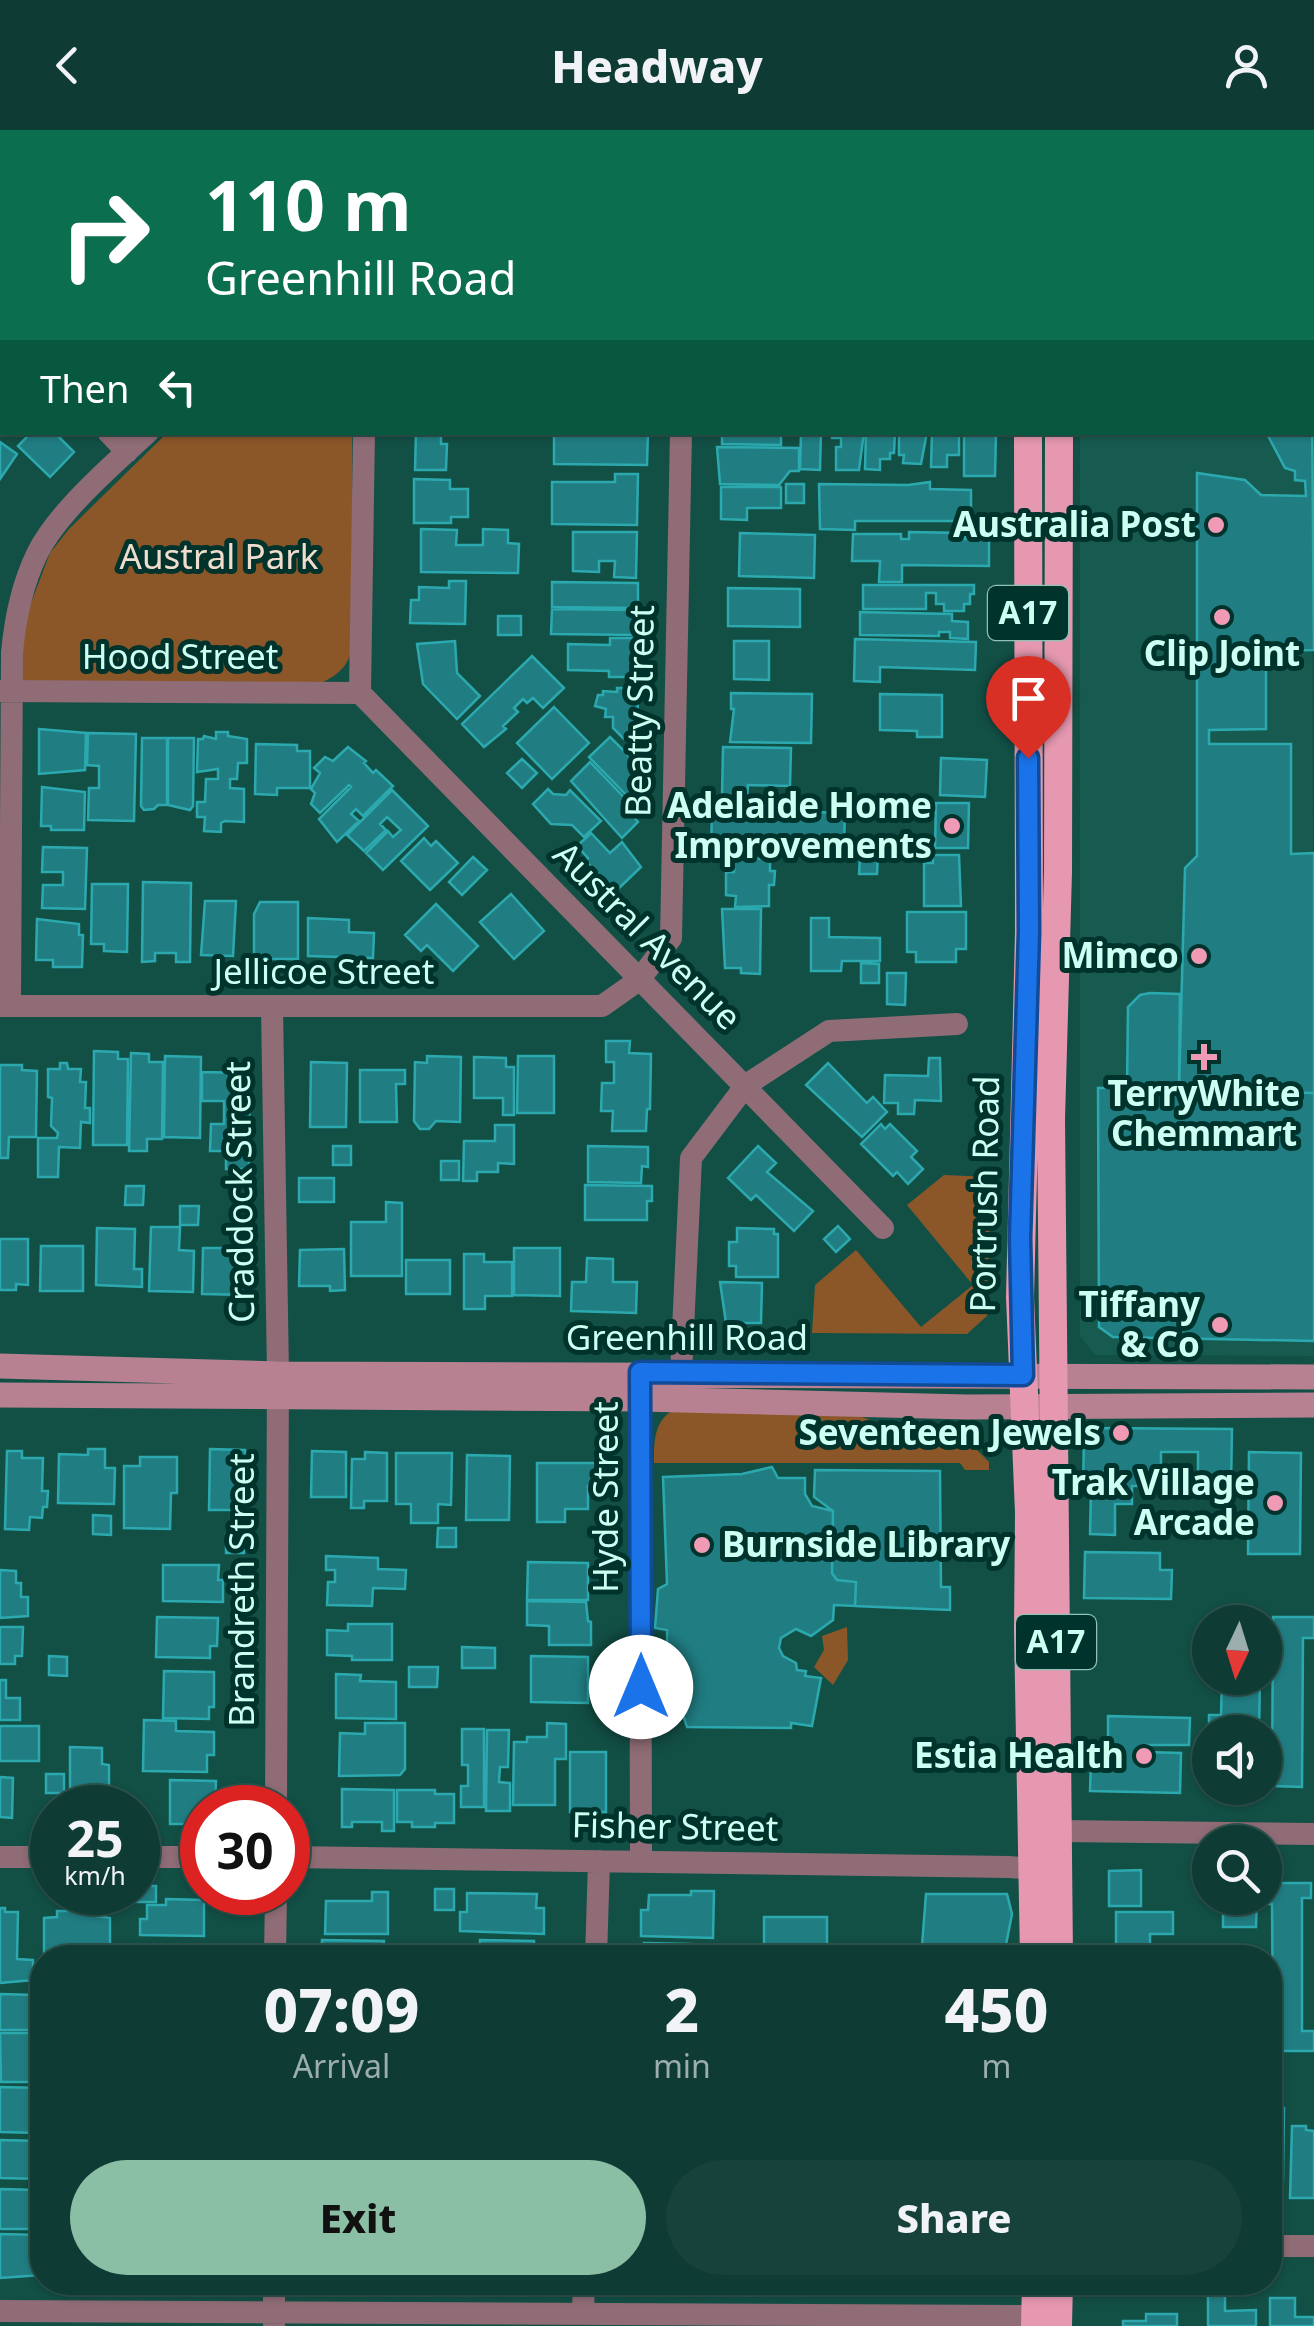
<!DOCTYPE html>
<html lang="en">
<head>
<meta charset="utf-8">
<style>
  body { margin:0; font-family:"Noto Sans",sans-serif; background:#17423c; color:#f1f3f6; height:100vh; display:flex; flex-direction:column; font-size:38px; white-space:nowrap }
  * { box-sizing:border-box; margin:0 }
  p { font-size:32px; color:#9badac }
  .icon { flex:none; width:55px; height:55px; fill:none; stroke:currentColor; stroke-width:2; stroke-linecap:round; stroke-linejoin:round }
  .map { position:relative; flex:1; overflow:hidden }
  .drawer { position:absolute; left:30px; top:1815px; width:1252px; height:350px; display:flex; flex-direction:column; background:#0e3b34; border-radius:40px; box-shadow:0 2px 8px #0004,0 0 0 2px #2e554f }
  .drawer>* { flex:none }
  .banner { position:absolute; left:0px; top:0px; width:1315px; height:305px; box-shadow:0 2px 8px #0004,0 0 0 2px #2e554f; background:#0b6e4f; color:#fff; overflow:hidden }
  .needle { width:65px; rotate:184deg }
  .buttons { position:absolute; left:1192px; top:1475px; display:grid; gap:20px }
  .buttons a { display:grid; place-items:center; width:90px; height:90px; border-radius:50%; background:#0e3b34; box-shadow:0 2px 8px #0004,0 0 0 2px #2e554f; font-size:50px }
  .speed { position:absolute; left:30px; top:1655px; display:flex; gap:20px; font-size:50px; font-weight:700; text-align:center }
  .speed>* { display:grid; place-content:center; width:130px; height:130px; border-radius:50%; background:#0e3b34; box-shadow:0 2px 8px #0004,0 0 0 2px #2e554f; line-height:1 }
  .speed small { font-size:25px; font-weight:400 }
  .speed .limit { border:15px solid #d22; background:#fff; color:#111 }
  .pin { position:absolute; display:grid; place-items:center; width:85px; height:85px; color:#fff; margin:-102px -42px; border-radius:50% 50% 50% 0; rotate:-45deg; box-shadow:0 0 10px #0007 }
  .pin .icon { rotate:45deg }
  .me { position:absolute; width:110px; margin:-55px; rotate:0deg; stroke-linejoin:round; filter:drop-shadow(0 0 8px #0008) }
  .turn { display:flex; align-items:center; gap:35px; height:210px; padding:0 40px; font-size:45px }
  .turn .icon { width:130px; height:130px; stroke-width:2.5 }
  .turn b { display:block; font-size:70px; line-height:85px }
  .then { display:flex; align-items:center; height:95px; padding:0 40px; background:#0003; gap:20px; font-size:38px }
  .eta { display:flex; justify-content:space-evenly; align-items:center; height:170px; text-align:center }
  .eta b { font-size:60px; font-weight:800; line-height:70px }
  .cta { display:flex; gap:20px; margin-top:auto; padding:20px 40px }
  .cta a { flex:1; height:115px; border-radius:60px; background:#8abfa5; color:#111; font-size:40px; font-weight:800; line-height:115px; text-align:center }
  .cta a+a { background:#17423c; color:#f1f3f6 }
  header { display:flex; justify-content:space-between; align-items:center; height:130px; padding:0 40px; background:#0e3b34; font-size:45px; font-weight:800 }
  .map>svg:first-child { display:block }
</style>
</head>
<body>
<header><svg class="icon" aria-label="back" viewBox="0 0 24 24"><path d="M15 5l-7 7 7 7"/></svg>Headway<svg class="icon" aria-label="person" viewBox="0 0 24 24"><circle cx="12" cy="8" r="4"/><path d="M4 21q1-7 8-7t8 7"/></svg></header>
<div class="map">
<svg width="1314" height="2196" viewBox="0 0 1314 2196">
  <rect width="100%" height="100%" fill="#124f45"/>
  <!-- built -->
  <path fill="#175b50" d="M1312 234 1314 1226 1095 1225 1080 1206V303L1312 302Z"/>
  <!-- green -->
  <path fill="#8b5729" d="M167 303H352V518C349 535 338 545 323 552H22L23 494 50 423 69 399Z
    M944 1045 991 1047 987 1186 967 1204 812 1203 815 1155 856 1120 921 1197 973 1155 907 1075Z
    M679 1277 857 1285 881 1294 952 1295 989 1332V1340H965L960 1333H654C654 1309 654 1288 679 1277Z
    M847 1497 848 1530 833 1555 814 1537 824 1520 822 1506Z"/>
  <!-- building -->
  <path fill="#207e83" stroke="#2ca9af" stroke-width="2.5" d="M1312 272 1314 520 1266 521V599L1209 600V614H1291V724L1314 723V963L1179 959 1185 738 1197 726V343L1245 350 1261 365 1306 366 1305 351 1295 350V341L1285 338 1266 302H1312Z
    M23 302H54L74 322 50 347 18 316 27 307Z
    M416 302H441V314H447L446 340H415Z
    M554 302H648L647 335 554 334Z
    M722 302H781V315L722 314Z
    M801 302H821L820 340 800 339Z
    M832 302H864L859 340H836V317H841V308H832Z
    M866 302H895L894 323H890V329H880V340L865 339Z
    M899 302H927L921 334 903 333 904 325H899Z
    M932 302H959V325H947V337H931Z
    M964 302H996L995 346H964Z
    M0 312 17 324 0 349Z
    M717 317 799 318V341H790L779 355 720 354Z
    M615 344H638L637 395 552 394V352H615Z
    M414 349 450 350V359H468V387H451V393H414Z
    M930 352V359L971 360V391H855V400L820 399 819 354 908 355Z
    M786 354H804V373H786Z
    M721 357H781V378H747V390L721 389Z
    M421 399 457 400 456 415H483V399L508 400V413L519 414 518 443 421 442Z
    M573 402H637L636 448 614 447 615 431H599V442L573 441Z
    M909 402 966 403 965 409H989V436L902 435V452H879L880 431H852L853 404H901V409H909Z
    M740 403 815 405 814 448 739 446Z
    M449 451H466L465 494 410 493 411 470H419V457L449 458Z
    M552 452 638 453V472H633L634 478 552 477Z
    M863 455H974V464H970V474H964V481H944V474H936V463H926V479H863Z
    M728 458 800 459V497L728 496Z
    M552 479 633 480V486H638V505L551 504Z
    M860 482 952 484V491L968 492V509L950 508V502H939V506L860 505Z
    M498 486H521V505H498Z
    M610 508H634L633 527H639V547H609V541L568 540V514L610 515Z
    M855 509 976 512 975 540 880 537V552L854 551Z
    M455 511 457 543 480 566 457 589 423 554 417 514Z
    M734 511H769V550L734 549Z
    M532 526 564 558 543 578 533 568 527 573 523 569 514 578 518 582 503 596 506 599 484 617 462 594Z
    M617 558H638L637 609H624L613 598V587H605L606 579 595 576 598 565H603V561L617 562Z
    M731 563 812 564 811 613 730 612 734 579H731Z
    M880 564 942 565V607H917V601L880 600Z
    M554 577 589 613 552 649 517 613Z
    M39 599 86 603 85 640 39 644Z
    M216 602H228V606L247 609V633H238L237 649H230V658L244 659V692L225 691 221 693V702L204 701 205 687H197V672H205L206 649H218V639L197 642 198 609H203L204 606 216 609Z
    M88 603 136 604 134 691 88 690 89 658H99V636L87 635Z
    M610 607 628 625 633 620 646 633 633 646 643 656 630 669 589 627Z
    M142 608H167V675H158L154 679 144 680 141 676Z
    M168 608H194L193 676 190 680 168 675Z
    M256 614 297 615V621H310V658H277V665L255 664Z
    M348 617 366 631 364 633 373 643 376 640 393 656 363 686 356 679 351 684 359 691 337 712 319 689 351 657 349 655 320 683 311 674 315 663 311 659 320 643 314 638 325 627 333 631Z
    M723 617 791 618 790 656 748 655 747 668 722 667Z
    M941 628 987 630 985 667 940 665Z
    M522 629 537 643 522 658 507 643Z
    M590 632 638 682 633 686 638 692 622 708 571 651Z
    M42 657 85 662 84 700H51V696H41Z
    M548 659 553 664 566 665 570 660 601 691 584 707 572 695 551 694 533 674Z
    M392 660 428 696 383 740 366 723 388 701 393 707 401 700 387 687 380 694 386 700 364 721 347 705Z
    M936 673H969L968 718H935Z
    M712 679 845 683 844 715 732 712V721H711Z
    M591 703 610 723 622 712 641 737 615 762 586 731 588 728 577 716Z
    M424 708 431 716 436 711 458 733 430 760 401 731Z
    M43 717 87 718 85 779 42 778 43 755H63V742H42Z
    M860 725H878L877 744H859Z
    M933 725H959L961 776H924V733H933Z
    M473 727 487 740 462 765 449 752Z
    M734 728 770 729V741H775L774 755H769V776L735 777 736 766 726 765V742H734Z
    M143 752 191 753 190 832H176V823H155V831L142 832Z
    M92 754H128L127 822 104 821V814H91Z
    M511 764 544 801 514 829 480 792Z
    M205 771H236L233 826 201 825Z
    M260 772H298V829H254V784Z
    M436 774 478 816 453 841 427 815 421 821 405 805Z
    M722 779H761L760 844 741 843V838H725Z
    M907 782H966V819H956V832H916V822H907Z
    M308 788 349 790V802L374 803 373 828 308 826Z
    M811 788H829V807L880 808V831H842L841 841H811Z
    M37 789 79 794V805H83L82 837H53V830H36Z
    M861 833 879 834V853H861Z
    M887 843H906L905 875 887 874Z
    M1150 863 1180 864 1179 959 1314 963V1211L1113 1207 1099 1197 1098 958H1127L1128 877 1140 865Z
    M606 911H630L629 923 651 924 650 979H647L646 1001H612L613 981H601L602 953H614V932H606Z
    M94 921 118 922V929H128L127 1015H93Z
    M131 923 149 924V932H163L162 1009H147V1021H129Z
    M165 926 201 927 200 1008 164 1007Z
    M427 926 461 927 460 992 436 991 429 999H420L414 991 415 932 427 933Z
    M518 926H554V983H517Z
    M474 927 506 928V937H514V985H503V968H474Z
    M929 928H940L941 971 915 970 914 984H898V973H884L885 945 928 946Z
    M311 932 347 933 346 997H310Z
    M60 933H67L68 939H81L80 952H86L85 978H90V993L81 992 80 1018 59 1017 58 1047H38V1008H57L58 1003 51 996 52 968 48 967V939H60Z
    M828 933 867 973 873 967 887 982 862 1007 806 955Z
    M0 935H22V940L37 941 36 1007H9L8 1028H0Z
    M360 940H405V954H396L397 992H360Z
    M202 942 250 943 249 1039H226V1021H210L211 994H224V971H202Z
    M881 994 885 999 890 994 917 1021 911 1027 923 1039 908 1054 897 1042 893 1046 861 1014Z
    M495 995H514V1034L498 1033V1042H477V1051H463L464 1011H495Z
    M333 1016H351V1035H333Z
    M588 1016 648 1017V1037L642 1036 641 1053 588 1052Z
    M758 1016 776 1033 767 1042 813 1081 794 1101 756 1065 751 1070 728 1048Z
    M441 1031H459V1050H441Z
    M299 1048H334V1072H299Z
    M585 1055 652 1056V1071H647V1090H585Z
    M126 1056H144L143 1075H125Z
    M386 1072 402 1073V1146H351V1092H386Z
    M180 1076H199L198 1095H180Z
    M838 1096 850 1109 836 1122 824 1109Z
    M151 1097H180L179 1120 194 1121 193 1162 149 1161Z
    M97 1098 135 1099 134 1139H142V1157L96 1155Z
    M737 1098 774 1099V1104H778V1147H736V1136H729V1112H737Z
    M0 1109H28V1155L16 1154V1160H0Z
    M41 1116H83V1161H40Z
    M203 1118H248L247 1165 202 1164Z
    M514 1118H560V1166L514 1165Z
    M344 1119 345 1160 330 1161V1156H299L300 1120Z
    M464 1124H484V1132H512V1166H485V1179H464Z
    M587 1128 613 1129V1152H637L636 1183 571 1181 572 1152H586Z
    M406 1130H450V1164H406Z
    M720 1152 762 1153 761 1193H726Z
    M1092 1298 1232 1299 1231 1358H1198V1322H1161V1351L1153 1356H1132V1374H1115V1405L1090 1404 1091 1359H1083L1084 1305Z
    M88 1319H105V1338H115L114 1374 58 1373 59 1324 88 1325Z
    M210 1319 245 1320 244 1380H209Z
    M7 1321H22V1328H43L42 1361H48L47 1377H43L42 1388 30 1387 29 1400 5 1399Z
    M312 1321 346 1322V1367H311Z
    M365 1322 387 1323V1371H364V1378H351L352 1329H365Z
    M1249 1322 1301 1323 1300 1424H1248Z
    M396 1323H452L451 1375 438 1374V1393H411V1374H396Z
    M467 1325 510 1326 509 1390H466Z
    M140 1327H177V1363H171L170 1399 124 1398V1336H140Z
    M537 1333H599V1356H588V1379H565V1392H537Z
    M772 1337 778 1348H805V1364L812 1376 833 1381 832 1443 837 1450 856 1452 855 1476 834 1475 833 1490 811 1506 796 1499 781 1508 779 1518 783 1526 796 1533 797 1540 806 1541 805 1546 821 1548 812 1596 791 1593V1598L687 1597 684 1588 668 1587 667 1500 655 1498 658 1459 667 1454 663 1347 742 1344Z
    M815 1340 940 1341 941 1457H950V1480L855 1476 856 1452 837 1450 832 1443 833 1381 814 1367Z
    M93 1385 111 1386V1405L93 1404Z
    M438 1398H456V1417H437Z
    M226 1404H245L244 1423H226Z
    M1085 1422 1160 1423V1440H1172L1171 1469 1084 1468Z
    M326 1426 378 1428V1439L406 1440 405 1459 373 1458 372 1476 327 1475 328 1452H335V1440H326Z
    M528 1432 588 1433V1470H527Z
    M163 1435H219L218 1450H223V1472L163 1471Z
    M0 1440 16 1441V1453H21V1467H28V1486L0 1488Z
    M527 1471 586 1472 588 1491 591 1492V1515H549V1496L527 1495Z
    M157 1487 218 1488 217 1516H210V1528L156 1527Z
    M1273 1487H1314V1508H1303L1302 1657 1272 1656Z
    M348 1494H392V1530H352V1526L327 1525V1500L348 1501Z
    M0 1497H23L22 1526H15V1534H0Z
    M462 1517 495 1518V1538H462Z
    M49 1526 67 1527V1546L49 1545Z
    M531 1526 588 1527V1573L531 1572Z
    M409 1537H438L437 1557H409Z
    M164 1541 214 1542V1577H209V1589L163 1588Z
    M336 1544 361 1545 360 1551 396 1552V1589L336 1588Z
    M1222 1548H1260L1259 1602H1210L1209 1634V1585H1221Z
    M0 1550H6V1568H20V1590H0Z
    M1108 1586 1190 1588 1189 1615H1146V1622L1181 1623 1180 1663 1090 1661 1091 1630 1108 1631Z
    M144 1590 176 1591V1601L214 1602V1625H207V1642L143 1641Z
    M365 1593H405V1639L400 1645 339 1646 340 1603 365 1604Z
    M547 1593 566 1594V1629H555V1675H513L514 1612H527V1607H547Z
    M0 1596H39V1631H0Z
    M462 1599H484V1677H461V1656H468V1635H462Z
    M487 1600H509L508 1637H500L499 1652 510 1653V1681H486Z
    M70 1617 102 1618V1634L109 1635V1678L70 1677Z
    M570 1622H606V1682H570Z
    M46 1644H64V1663H46Z
    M0 1647 13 1648 12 1688 0 1687Z
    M170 1650 216 1651 215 1678H202V1694H170Z
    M342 1659 394 1660V1701H382V1692H352V1697H342Z
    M397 1660H435V1664H454V1693H435V1697H412V1692H397Z
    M1141 1740V1776H1109V1741Z
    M1265 1753H1311V1768H1302V1901H1314V1921H1282V1902H1273L1272 1774H1263Z
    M138 1756H156V1772H134Z
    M435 1759H454V1780H435Z
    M691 1761H714L713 1808 641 1806V1780H648L649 1765H691Z
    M372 1762H388V1804H325L326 1771H372Z
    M467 1763 537 1764 536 1778H544V1804L460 1801V1782H467Z
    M926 1764H1007L1012 1784 1006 1815 1010 1816 1007 1828H921Z
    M1223 1768H1257L1256 1797H1223Z
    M166 1769 204 1770V1806L140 1805V1789H147V1775H166Z
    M0 1778H5V1782H18L17 1829 33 1830V1850L0 1853Z
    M57 1781H89V1785L110 1788V1828H44V1788L57 1787Z
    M1116 1782H1173V1804H1150V1821H1116Z
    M764 1787H827V1828H764Z
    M322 1810 384 1811 383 1828H321Z
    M480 1810 534 1811V1824L538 1828H480Z
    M644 1813 690 1814V1828H644Z
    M165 1816 213 1817V1828H154V1823H165Z
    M0 1864 36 1865 35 1900H0Z
    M0 1903H42L41 1952H1Z
    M0 1957 42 1958V1989H38V2003L0 2002Z
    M1270 1978H1284L1283 2051H1270Z
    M1292 1996H1306V2000L1314 2001V2068H1290Z
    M0 2010 42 2011V2049L0 2048Z
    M39 2052H42V2095H32V2099H0V2059L39 2060Z
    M0 2104 42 2105 41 2145 0 2148Z
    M1208 2163H1225V2181L1256 2180V2196H1208Z
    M1270 2168H1295V2187H1314V2196H1270Z
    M1146 2184H1177V2196H1123V2191H1146Z"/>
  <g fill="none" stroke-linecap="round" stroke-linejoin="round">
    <!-- minor -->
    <path stroke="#8f6c76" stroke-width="22" d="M366 2V0
      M684 2V0
      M0 193 2 196
      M1312 221H1314
      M108 302 127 322
      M0 561 360 563
      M360 563 883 1098
      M360 563 364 302
      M0 876H602L639 850 671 808 681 302
      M10 876 12 523C15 489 22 455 37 424 58 381 113 335 148 302
      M272 878 278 1244 276 1678
      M681 1243 691 1028 746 955 829 901 957 894
      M640 1254 641 1731
      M1059 1701 1314 1704
      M0 1727H52
      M138 1727H202
      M288 1727 1009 1737 1034 1739 1047 1745
      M275 1828 276 1762
      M596 1828 599 1731
      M1270 2116H1314
      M0 2181 1035 2186
      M583 2182 584 2152
      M274 2196V2152"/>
    <!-- secondary -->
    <path stroke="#b88192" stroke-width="25" d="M0 1236 278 1244 1314 1247
      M0 1265 640 1269 967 1277 1314 1275"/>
    <!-- trunk -->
    <path stroke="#e598b0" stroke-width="28" d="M1031 2V0
      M1061 2V0
      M1028 302 1029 802 1020 1167 1029 1383 1028 1500 1034 1828
      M1059 1828 1051 989 1058 742 1059 302
      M1035 2196 1036 2152
      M1058 2196 1059 2152"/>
  </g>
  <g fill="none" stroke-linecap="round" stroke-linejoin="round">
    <!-- route casing -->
    <g stroke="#114b97" stroke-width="25">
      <path id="route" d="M641 1557 640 1242 1023 1245 1020 1108 1029 802 1028 628"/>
    </g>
    <!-- route -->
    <use href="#route" stroke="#1a73e8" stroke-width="18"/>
  </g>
  <!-- markers -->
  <g fill="#f09ab5" stroke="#00332c" stroke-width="4">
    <circle cx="1216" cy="395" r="10"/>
    <circle cx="1222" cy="487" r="10"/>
    <circle cx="952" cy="696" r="10"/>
    <circle cx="1199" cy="826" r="10"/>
    <path d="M1199 912h10v10h10v10h-10v10h-10v-10h-10v-10h10z"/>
    <circle cx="1220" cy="1195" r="10"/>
    <circle cx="1121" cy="1303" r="10"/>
    <circle cx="1275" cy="1373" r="10"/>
    <circle cx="702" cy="1415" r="10"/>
    <circle cx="1144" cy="1626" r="10"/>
  </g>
  <g text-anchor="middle" stroke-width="10" stroke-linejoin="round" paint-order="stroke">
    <!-- shield labels -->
    <g fill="#00332c" stroke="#90c2b7" stroke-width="2.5">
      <rect x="988" y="456" width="80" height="54" rx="8"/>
      <rect x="1016" y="1485" width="80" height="54" rx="8"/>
    </g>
    <g font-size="32" font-weight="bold" fill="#cdfff3">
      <text x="1028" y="494">A17</text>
      <text x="1056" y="1523">A17</text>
    </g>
    <!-- poi labels -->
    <g font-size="35" font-weight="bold" fill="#cdfff3" stroke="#00332c" text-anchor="end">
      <text x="1196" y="407">Australia Post</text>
      <text x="1222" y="536" text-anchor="middle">Clip Joint</text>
      <text x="932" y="688">Adelaide Home<tspan x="932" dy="40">Improvements</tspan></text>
      <text x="1179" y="838">Mimco</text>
      <text x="1204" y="976" text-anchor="middle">TerryWhite<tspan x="1204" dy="40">Chemmart</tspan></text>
      <text x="1200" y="1187">Tiffany<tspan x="1200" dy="40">&amp; Co</tspan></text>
      <text x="1101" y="1315">Seventeen Jewels</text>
      <text x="1255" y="1365">Trak Village<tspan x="1255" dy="40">Arcade</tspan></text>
      <text x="722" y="1427" text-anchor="start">Burnside Library</text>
      <text x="1124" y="1638">Estia Health</text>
    </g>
    <!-- park labels -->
    <g font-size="35" fill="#f1ddce" stroke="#00332c">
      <text x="219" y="439">Austral Park</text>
    </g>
    <!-- street labels -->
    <g font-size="35" fill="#cdfff3" stroke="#00332c">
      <text x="180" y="539">Hood Street</text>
      <text transform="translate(640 581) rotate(-89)" y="12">Beatty Street</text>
      <text transform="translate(647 806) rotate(45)" y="12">Austral Avenue</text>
      <text x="324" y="854">Jellicoe Street</text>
      <text transform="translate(240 1062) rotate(-91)" y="12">Craddock Street</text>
      <text transform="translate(985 1064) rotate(-89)" y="12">Portrush Road</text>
      <text x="687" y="1220">Greenhill Road</text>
      <text transform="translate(606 1367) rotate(-90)" y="12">Hyde Street</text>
      <text transform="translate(242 1460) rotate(-90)" y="12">Brandreth Street</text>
      <text transform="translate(675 1697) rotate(1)" y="12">Fisher Street</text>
    </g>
  </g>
</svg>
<div class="buttons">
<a><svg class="needle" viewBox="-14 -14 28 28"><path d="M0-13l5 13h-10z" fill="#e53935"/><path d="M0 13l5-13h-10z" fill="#9badac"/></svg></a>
<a><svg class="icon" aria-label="sound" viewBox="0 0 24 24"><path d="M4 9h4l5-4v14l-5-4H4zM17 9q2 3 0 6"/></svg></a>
<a><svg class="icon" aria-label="search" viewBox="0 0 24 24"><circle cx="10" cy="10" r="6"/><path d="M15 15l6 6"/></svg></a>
</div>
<div class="speed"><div>25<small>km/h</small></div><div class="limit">30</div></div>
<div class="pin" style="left:1028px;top:628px;background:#d93025"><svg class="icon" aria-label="arrive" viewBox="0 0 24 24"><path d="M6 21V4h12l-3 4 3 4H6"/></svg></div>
<svg class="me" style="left:641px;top:1557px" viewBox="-20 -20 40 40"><circle r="19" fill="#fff"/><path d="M0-13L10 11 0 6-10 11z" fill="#1a73e8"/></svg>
<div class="banner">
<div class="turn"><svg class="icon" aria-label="right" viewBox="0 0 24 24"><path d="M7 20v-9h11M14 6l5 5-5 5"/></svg><div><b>110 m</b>Greenhill Road</div></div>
<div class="then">Then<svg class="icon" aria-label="left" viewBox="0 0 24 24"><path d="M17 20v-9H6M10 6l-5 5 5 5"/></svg></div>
</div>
<section class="drawer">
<div class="eta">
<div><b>07:09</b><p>Arrival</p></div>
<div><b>2</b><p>min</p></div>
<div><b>450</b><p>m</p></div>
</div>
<div class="cta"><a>Exit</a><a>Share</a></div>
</section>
</div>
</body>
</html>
